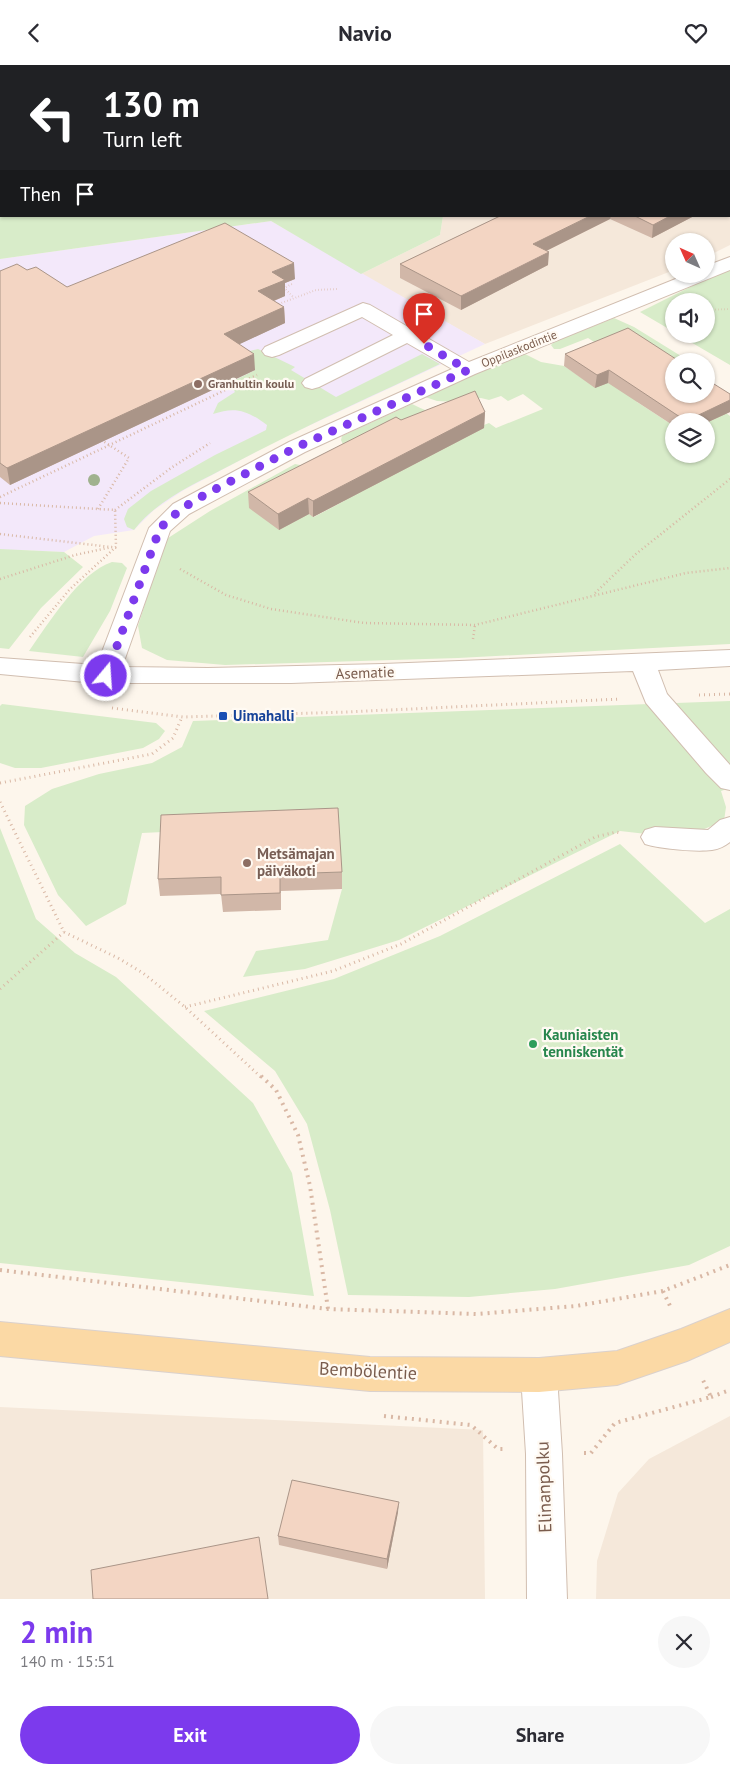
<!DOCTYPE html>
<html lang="en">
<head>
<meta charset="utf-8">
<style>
  body { margin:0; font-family:"PT Sans",sans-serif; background:#f7f7f7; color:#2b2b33; height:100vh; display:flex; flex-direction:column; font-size:19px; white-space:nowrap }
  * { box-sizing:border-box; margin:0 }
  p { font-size:16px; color:#7c7c81 }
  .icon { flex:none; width:28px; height:28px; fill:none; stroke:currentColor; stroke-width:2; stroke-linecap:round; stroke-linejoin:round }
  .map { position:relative; height:1534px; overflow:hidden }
  .details { display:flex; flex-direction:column; background:#fff; flex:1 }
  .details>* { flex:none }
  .banner { position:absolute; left:0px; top:0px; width:730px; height:152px; box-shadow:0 1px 4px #0004; background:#202124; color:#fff; overflow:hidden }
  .needle { width:32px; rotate:315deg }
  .tools { position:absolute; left:665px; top:168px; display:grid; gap:10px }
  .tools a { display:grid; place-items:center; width:50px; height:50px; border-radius:50%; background:#fff; box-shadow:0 1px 4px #0004; font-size:25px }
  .pin { position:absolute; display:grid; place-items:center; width:42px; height:42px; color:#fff; margin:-51px -21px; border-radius:50% 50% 50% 0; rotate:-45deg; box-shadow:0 0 5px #0007 }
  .pin .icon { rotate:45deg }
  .me { position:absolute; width:55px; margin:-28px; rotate:18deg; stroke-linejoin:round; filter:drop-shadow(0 0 4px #0008) }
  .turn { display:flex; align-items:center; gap:18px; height:105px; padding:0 20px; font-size:22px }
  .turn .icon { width:65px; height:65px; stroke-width:2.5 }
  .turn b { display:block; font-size:35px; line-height:42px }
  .then { display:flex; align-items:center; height:48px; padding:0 20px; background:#0003; gap:10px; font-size:19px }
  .round { display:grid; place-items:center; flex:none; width:52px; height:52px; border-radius:26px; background:#f7f7f7 }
  .headline { display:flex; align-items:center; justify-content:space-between; height:85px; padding:0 20px }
  h1 { font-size:30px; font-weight:600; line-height:38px; color:#7c3aed }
  .action { display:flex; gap:10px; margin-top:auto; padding:10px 20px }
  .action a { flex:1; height:58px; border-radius:30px; background:#7c3aed; color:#fff; font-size:20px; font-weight:600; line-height:58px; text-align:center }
  .action a+a { background:#f7f7f7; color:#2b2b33 }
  header { display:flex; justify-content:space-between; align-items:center; height:65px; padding:0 20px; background:#fff; font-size:22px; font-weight:600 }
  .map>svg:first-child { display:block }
</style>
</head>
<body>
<header><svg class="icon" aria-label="back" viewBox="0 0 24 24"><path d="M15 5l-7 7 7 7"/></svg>Navio<svg class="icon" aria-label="heart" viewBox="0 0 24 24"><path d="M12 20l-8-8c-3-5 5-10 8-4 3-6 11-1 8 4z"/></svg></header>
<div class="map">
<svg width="730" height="1534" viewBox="0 0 730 1534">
  <rect width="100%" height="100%" fill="#fdf6ec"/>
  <!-- residential -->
  <path fill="#f5e8da" d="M495 0H730V180L706 192V176H674V205L485 279 361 209 440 170 443 151H729V1Z
    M0 1342 483 1365 485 1534H0Z
    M730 1351V1534H596L597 1496 618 1428 649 1394Z"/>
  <!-- education -->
  <path fill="#f3e8fa" d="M271 156 485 279 276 376 184 425 154 445 134 465 94 471 64 487 22 485 0 489V194Z"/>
  <!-- green -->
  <path fill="#d8ecc9" d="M0 0H495L1 1V151H443L440 170 361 209 271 156 0 194Z
    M730 202V300L677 269H706V236H674V267L640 247Z
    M614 253 634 262 689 296H674L637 337 674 361V389H706V358L726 348 730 351V579L458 593 225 600 167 595 142 583 138 561 165 475 210 446 295 399 305 401 309 449 314 452 344 436V382L341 375 342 371 412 339C431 349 453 355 474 364L489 358 496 363 543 344 523 329 508 336 501 331 489 335 481 333 455 337 437 336 425 332 474 308 523 288 541 297 564 301 595 322 605 284 588 273 560 284H554L551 280 554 277Z
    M258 284 295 302 291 305 336 332 422 289 440 299C370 332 299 364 231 400 197 418 158 434 134 465L127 462 124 454 128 444 151 426 215 390 266 365 267 360C248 346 236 341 213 349L218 338 235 327 229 318 255 305 232 290Z
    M0 484 64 487 83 502 41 543 9 584 0 583Z
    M112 497 122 498 127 503 110 546 83 592 29 586C49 558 79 508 112 497Z
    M730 636V723L721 726 726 742 724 756 682 773 620 766 399 875 305 904 243 912 256 886 328 875 342 824 163 767 142 768 126 839 86 861 58 830 24 760 25 741 52 724 99 709 152 698 182 682 193 656Z
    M2 639 156 658 165 666 159 674 143 683 41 703H15L0 698V641Z
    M0 763 36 854 75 888 116 912 253 1038 292 1108 314 1231 0 1198Z
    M620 779 705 858 730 844V1181L689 1200 555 1224 469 1232 348 1230 330 1145 307 1059 275 1006 204 946 334 914 440 871Z"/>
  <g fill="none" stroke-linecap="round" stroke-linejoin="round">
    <!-- minor casing -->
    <g stroke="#d1beb0" stroke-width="2">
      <path id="minor" d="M730 192V205L475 309 305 387 189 449 170 466 122 602 208 603 383 599 730 585V601L658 605 667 629 730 700V725L721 723 706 708 646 638 633 606 291 618H112L106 619 0 609V593L97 600 149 463 173 439 289 377 452 304 407 278 319 322 312 324 305 322 302 318 305 314 393 270 362 252 279 290 272 292 265 290 262 286 265 282 363 238 370 240 469 297 688 209H706V201Z
        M730 752V777C725 781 719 784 712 785 696 787 661 784 645 779L641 772 645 765 655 762 708 765 720 755Z
        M539 1293 552 1298 557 1310 562 1389 567 1534H527L526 1389 521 1310 526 1298Z"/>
    </g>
    <!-- major casing -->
    <g stroke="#dad1cd" stroke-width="2">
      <path id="major" d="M730 1244V1277L687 1296 617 1320 539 1327 370 1326 0 1291V1257L370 1292 539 1293 617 1286 681 1264Z"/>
    </g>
    <!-- path-far3 -->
    <path stroke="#d9b8a5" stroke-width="2" stroke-dasharray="0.5 2.5" stroke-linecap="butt" d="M0 2 7 0
      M282 220 294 233
      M286 222 292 219
      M276 240 316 225 337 224
      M706 245 730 244"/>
    <!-- path-far2 -->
    <path stroke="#d9b8a5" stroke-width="2.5" stroke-dasharray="1 3" stroke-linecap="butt" d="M0 432 257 310
      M0 438 115 445 116 481
      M98 444 129 393 103 376
      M115 445 171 403 210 378
      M0 469 119 483
      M180 504 226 530 271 544 364 558 475 560 686 508 730 503
      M0 514 75 490 112 482
      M595 528 636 489 730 414
      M30 572 70 524 117 481
      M473 574 475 560"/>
    <!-- path-far1 -->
    <path stroke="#d9b8a5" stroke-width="3" stroke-dasharray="1 4" stroke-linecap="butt" d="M699 630 730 629
      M112 643 183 652 347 647 620 634
      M0 718 152 689 173 673 182 652
      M0 737 64 867 118 893 143 908 185 942 262 1013
      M0 924 64 867
      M185 942 333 906 401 879 595 772 616 767 621 768"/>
    <!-- path -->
    <path stroke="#d9b8a5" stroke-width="4" stroke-dasharray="2 5" stroke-linecap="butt" d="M261 1011 276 1025 298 1070 310 1121 328 1244
      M0 1205 328 1244 477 1249 576 1241 663 1226 730 1200
      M663 1226 671 1243
      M711 1332 730 1325
      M384 1351 471 1360 498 1384H503
      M584 1388H591L615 1358 711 1332 702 1313"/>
    <!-- minor -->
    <use href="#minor" fill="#fff" fill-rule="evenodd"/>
    <!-- major -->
    <use href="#major" fill="#fbd9a5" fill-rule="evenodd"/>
  </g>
  <!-- trees -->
  <circle fill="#a0b28e" cx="94" cy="415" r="6"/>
  <!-- wall -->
  <path fill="#d1b7a8" d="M500 151H694L652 173 610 154 546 186 548 200 461 245 400 213V199Z
    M27 205 67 222 295 214 285 218V231L274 236 284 242 285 258 239 279 255 305 10 420 0 412V206Z
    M565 289 730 329V347L706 358V356H674V361L608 318 595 323 564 301Z
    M485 347 484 363 313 452 309 449 279 465 249 443 248 427 401 355Z
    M342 807V824L281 826V845L223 847 221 829 160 831 158 814Z
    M398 1447 387 1504 279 1480 278 1471Z"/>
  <!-- shaded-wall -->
  <path fill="#aa9588" d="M569 0H583L569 1Z
    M730 79V91L729 92V81Z
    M590 151H611L610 154 532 193 533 179Z
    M670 151H694L652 173 653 160Z
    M549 187 548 200 461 245V231Z
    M294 198 295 214 285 218V231L259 242 258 226 272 207Z
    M284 242 285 258 225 286 224 269Z
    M254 289 255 305 10 420 7 403Z
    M609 305 608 318 595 323 597 310Z
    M730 335V347L706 358V356H686Z
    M485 347 484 363 313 452V436Z
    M308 433 309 449 279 465 278 449Z
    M399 1437 398 1447 387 1504V1494Z"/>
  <!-- building -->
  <path fill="#f3d5c3" stroke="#aa9588" d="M500 151H590L533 179 549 187 461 231 400 199Z
    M635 151H670L653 160Z
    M225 158 294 198 272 207 285 215 258 226 284 242 224 269 254 289 7 403 0 398V206L17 199 27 205 36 202 67 222Z
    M628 263 679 296H674V329H706V314L730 329V335L686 356 609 305 597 310 565 289Z
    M475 326 485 347 313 436 308 433 278 449 248 427 396 352 401 355Z
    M338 743 342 807 280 809V828L221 830V812L158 814 161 750Z
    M292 1415 399 1437 387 1494 278 1471Z
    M259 1472 268 1534H93L91 1505Z"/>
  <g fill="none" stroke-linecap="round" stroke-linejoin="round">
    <!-- route -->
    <path stroke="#7c3aed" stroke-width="9" stroke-dasharray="0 16.2" d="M106 611 160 463 181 444 206 429 297 382 468 305 424 279"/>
  </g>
  <!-- markers -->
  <g fill="#8d6e63" stroke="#fffaf3" stroke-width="2">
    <circle cx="198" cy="319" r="5"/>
    <circle cx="247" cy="798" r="5"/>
  </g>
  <rect fill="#1a4fb4" stroke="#fffaf3" stroke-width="2" x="218" y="646" width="10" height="10" rx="2.5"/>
  <circle fill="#2e9e5b" stroke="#fffaf3" stroke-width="2" cx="533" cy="979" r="5"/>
  <g text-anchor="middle" stroke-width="4.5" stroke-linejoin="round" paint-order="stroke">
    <!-- far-street labels -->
    <g font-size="12" fill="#7a5c4d" stroke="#fffaf3">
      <text transform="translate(519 284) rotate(-22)" y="4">Oppilaskodintie</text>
    </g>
    <!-- far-education labels -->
    <g font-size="12" font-weight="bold" fill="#785e54" stroke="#fffaf3" text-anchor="start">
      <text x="208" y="323">Granhultin koulu</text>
    </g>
    <!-- street labels -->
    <g font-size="15" fill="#7a5c4d" stroke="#fffaf3">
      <text transform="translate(365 608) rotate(-2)" y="5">Asematie</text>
    </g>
    <!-- transit labels -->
    <g font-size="15" font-weight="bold" fill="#164399" stroke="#fffaf3" text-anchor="start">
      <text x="233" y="656">Uimahalli</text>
    </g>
    <!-- education labels -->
    <g font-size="15" font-weight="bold" fill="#785e54" stroke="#fffaf3" text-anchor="start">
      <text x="257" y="794">Metsämajan<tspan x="257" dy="17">päiväkoti</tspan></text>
    </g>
    <!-- leisure labels -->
    <g font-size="15" font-weight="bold" fill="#27864d" stroke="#fffaf3" text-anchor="start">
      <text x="543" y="975">Kauniaisten<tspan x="543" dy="17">tenniskentät</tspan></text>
    </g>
    <!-- near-street labels -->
    <g font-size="18" fill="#7a5c4d" stroke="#fffaf3">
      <text transform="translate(368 1306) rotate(3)" y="6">Bembölentie</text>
      <text transform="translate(544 1422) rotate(-92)" y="6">Elinanpolku</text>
    </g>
  </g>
</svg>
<div class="tools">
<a><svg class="needle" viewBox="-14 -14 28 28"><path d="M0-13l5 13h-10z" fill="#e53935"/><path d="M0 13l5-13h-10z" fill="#7c7c81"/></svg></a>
<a><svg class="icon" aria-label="sound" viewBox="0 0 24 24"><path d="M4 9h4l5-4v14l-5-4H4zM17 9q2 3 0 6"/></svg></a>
<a><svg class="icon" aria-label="search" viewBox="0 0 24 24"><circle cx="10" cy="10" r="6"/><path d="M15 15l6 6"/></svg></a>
<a><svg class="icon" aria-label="layers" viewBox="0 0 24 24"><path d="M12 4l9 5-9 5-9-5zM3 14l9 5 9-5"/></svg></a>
</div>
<div class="pin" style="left:424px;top:279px;background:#d93025"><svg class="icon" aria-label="arrive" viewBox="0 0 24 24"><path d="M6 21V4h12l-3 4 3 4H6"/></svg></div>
<svg class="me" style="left:106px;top:611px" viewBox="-20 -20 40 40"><circle r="17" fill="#7c3aed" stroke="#fff" stroke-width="3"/><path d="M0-11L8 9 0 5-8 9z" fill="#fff"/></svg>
<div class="banner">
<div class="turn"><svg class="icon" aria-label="left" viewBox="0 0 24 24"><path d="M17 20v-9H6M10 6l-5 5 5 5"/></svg><div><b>130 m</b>Turn left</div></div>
<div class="then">Then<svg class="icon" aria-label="arrive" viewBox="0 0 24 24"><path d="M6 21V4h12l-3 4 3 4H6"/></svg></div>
</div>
</div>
<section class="details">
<div class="headline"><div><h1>2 min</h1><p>140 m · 15:51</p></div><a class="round"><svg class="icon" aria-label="close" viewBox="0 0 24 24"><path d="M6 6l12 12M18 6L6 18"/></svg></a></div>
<div class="action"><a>Exit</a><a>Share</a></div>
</section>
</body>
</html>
